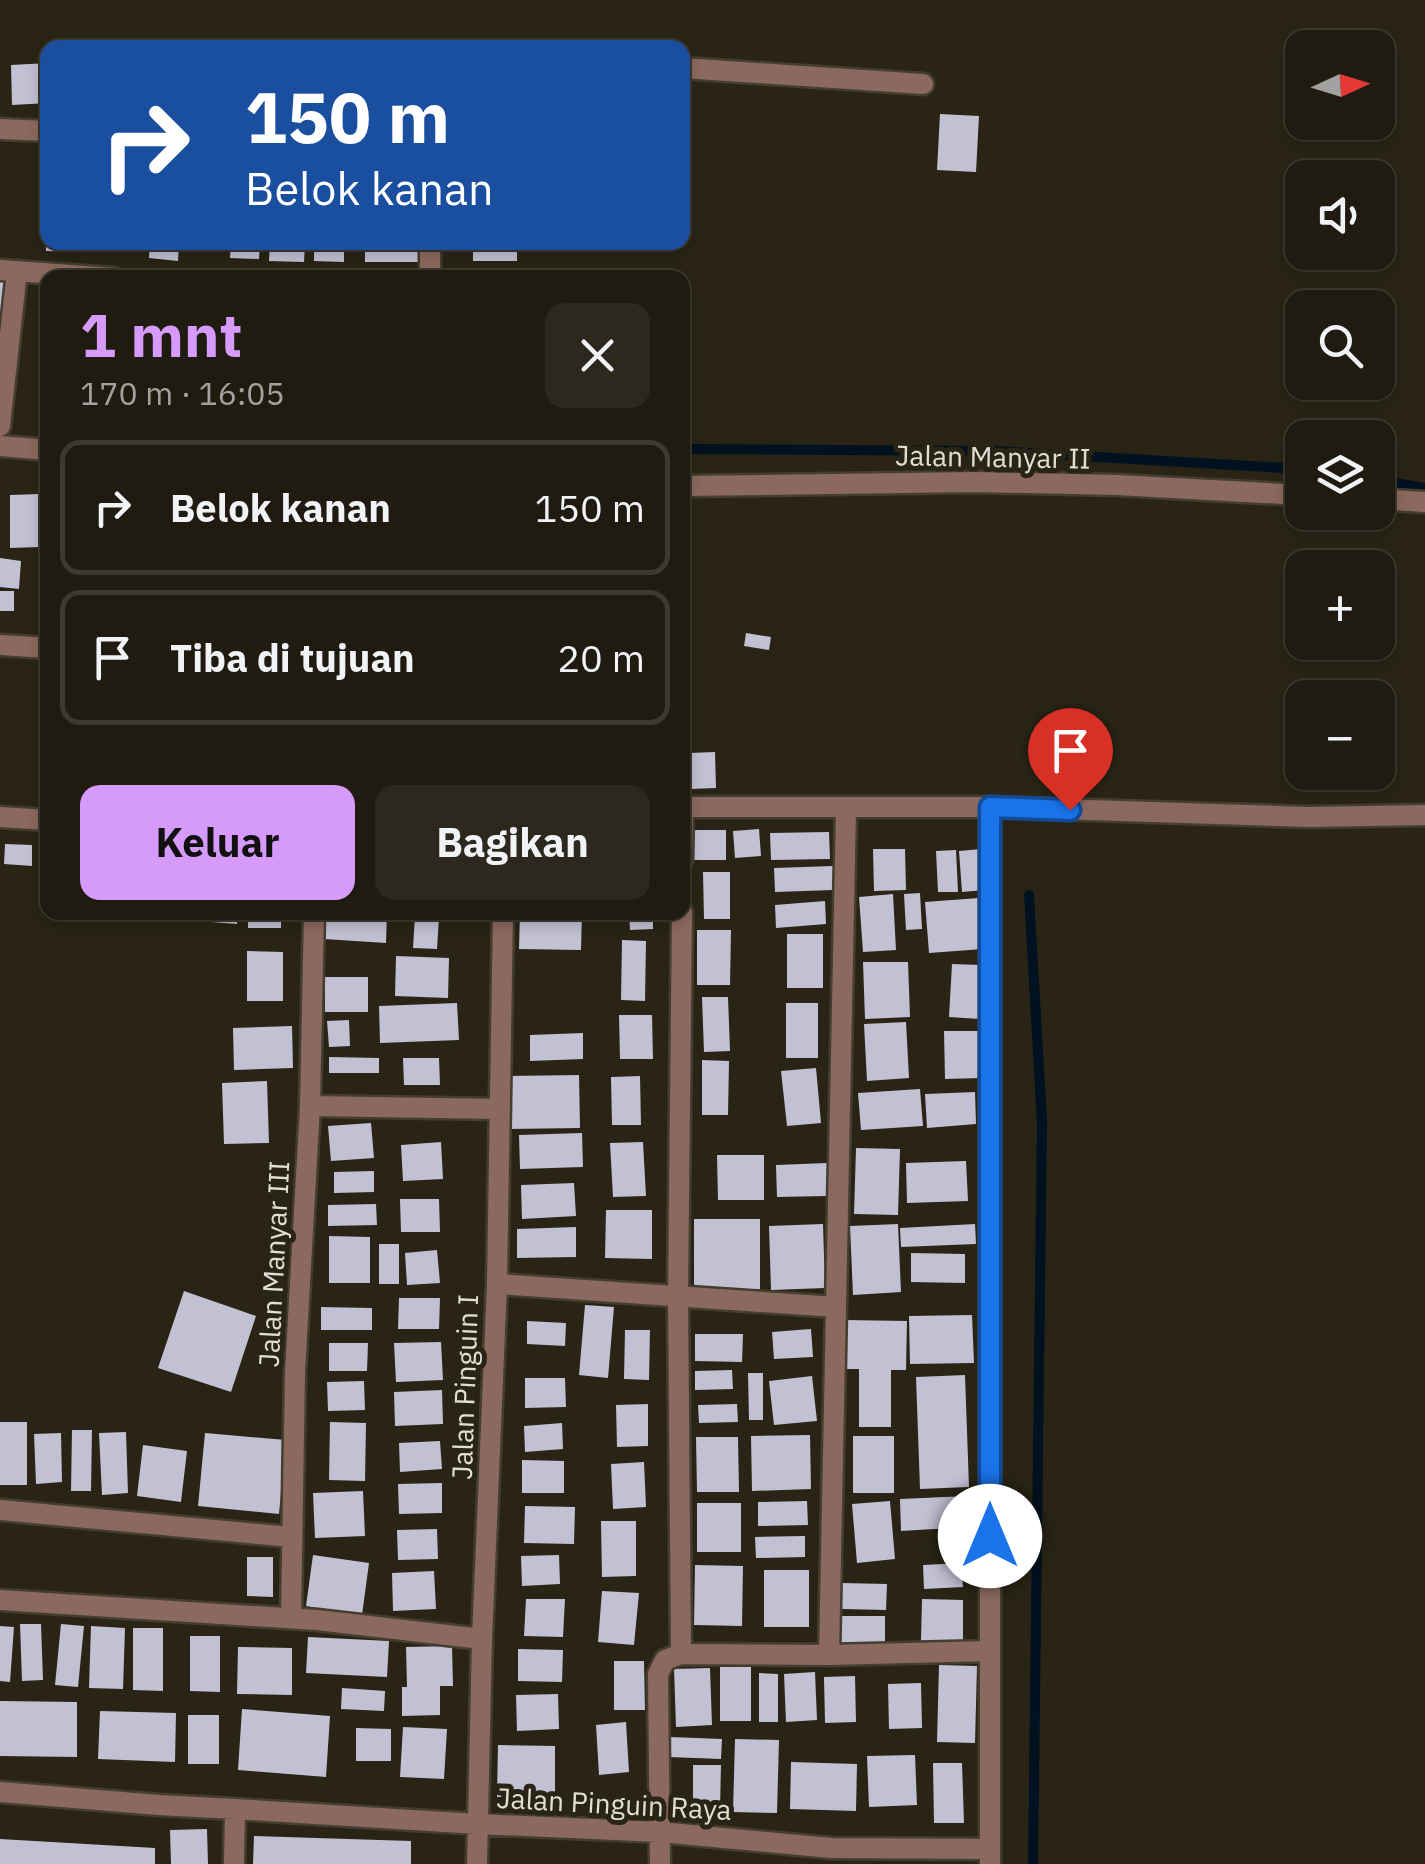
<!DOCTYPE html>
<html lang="id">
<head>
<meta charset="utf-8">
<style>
  body { margin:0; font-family:"IBM Plex Sans",sans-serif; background:#2c281e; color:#f1f3f6; height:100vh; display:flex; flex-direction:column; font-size:38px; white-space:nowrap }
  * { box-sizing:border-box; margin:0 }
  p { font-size:32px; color:#a1a19f }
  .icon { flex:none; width:55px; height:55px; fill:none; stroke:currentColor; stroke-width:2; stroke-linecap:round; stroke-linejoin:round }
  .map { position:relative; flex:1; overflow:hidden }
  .details { position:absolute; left:40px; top:270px; width:650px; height:650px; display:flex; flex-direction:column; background:#1f1b10; border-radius:20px; box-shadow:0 5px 15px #0003,0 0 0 2px #3c3930 }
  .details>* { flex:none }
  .guide { position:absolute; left:40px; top:40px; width:650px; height:210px; border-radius:20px; box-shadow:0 5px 15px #0003,0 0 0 2px #3c3930; background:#1a4fa0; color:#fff; overflow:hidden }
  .needle { width:65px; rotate:86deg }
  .buttons { position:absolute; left:1285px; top:30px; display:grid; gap:20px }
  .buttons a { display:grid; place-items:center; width:110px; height:110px; border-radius:20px; background:#1f1b10; box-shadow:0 5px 15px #0003,0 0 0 2px #3c3930; font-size:50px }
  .pin { position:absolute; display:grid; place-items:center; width:85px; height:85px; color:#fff; margin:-102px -42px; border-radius:50% 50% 50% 0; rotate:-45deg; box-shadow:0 0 10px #0007 }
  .pin .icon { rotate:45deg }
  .me { position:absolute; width:110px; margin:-55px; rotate:0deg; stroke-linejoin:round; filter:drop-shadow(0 0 8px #0008) }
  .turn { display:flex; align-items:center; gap:35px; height:210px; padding:0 40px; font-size:45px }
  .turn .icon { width:130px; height:130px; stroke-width:2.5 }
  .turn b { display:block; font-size:70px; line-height:85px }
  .round { display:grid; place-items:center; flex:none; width:105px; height:105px; border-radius:20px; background:#2c281e }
  .overview { display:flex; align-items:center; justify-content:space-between; height:170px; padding:0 40px }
  h1 { font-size:60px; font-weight:700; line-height:75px; color:#d69bfa }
  .action { display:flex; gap:20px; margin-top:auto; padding:20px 40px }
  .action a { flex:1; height:115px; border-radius:20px; background:#d69bfa; color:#111; font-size:40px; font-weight:700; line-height:115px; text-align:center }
  .action a+a { background:#2c281e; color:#f1f3f6 }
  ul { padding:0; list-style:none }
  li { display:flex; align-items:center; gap:30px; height:135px; margin:0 20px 15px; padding:0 20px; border:5px solid #3c3930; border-radius:20px }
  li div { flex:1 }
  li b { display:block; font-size:38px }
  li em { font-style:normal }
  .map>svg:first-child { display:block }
</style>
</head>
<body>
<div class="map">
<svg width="1425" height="1864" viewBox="0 0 1425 1864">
  <rect width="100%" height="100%" fill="#292415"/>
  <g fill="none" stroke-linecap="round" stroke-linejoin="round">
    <!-- stream -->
    <path stroke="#001120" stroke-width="10" d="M682 449 994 451 1302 469
      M1378 480 1425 488
      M1029 895 1042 1121 1033 1864"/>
  </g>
  <!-- building -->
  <path fill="#c2c1d4" d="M48 63V103L12 105 11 65Z
    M940 114 979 116 976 172 937 170Z
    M46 242H88V252L46 251Z
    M150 242H179L178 261 149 258Z
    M186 242H218V250H186Z
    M231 242H260L259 259 230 258Z
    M270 242H305L304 262 269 261Z
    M314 242H344V262L314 261Z
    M365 242H419V262H365Z
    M473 242H517V261H473Z
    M473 270 522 273V278H473Z
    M0 275 8 276 0 343Z
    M39 494V547L10 548V495Z
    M0 558 21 561 19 589 0 587Z
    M0 591H14V611H0Z
    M746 633 771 637 769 650 744 646Z
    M715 752 716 788 691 789 689 753Z
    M759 829 761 856 735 858 733 831Z
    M693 830H726V860H693Z
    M829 832 830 859 771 860 770 833Z
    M43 842H48V903H41Z
    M5 844 32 845V866L4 864Z
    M873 849H905L906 890 874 891Z
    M982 849 986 890 962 892 959 851Z
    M956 850 958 892H938L936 851Z
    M833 866V890L775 892 774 868Z
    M703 872H730V919H704Z
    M920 893 922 929 906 930 904 894Z
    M893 894 896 950 863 952 859 897Z
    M979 898 983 949 929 953 925 902Z
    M825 901 826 924 776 928 775 905Z
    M211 912H238L237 924 211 922Z
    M248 912H281V928H248Z
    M325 912H387L386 943 324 939Z
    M520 912H582L581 950 519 949Z
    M629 912H653V929L630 930Z
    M415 916 439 917 437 949 413 948Z
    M697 930H731L730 985H697Z
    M787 934H823V988H787Z
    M622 940 646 941 645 1001 621 1000Z
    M247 951 283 952V1001H247Z
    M396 956 449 958 448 998 395 996Z
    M863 962H908L910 1017 865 1019Z
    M952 964 982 965 980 1019 949 1017Z
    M325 977H368V1012H325Z
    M702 997H728L730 1051 704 1052Z
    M457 1003 459 1040 380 1043 379 1006Z
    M786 1003H818V1058H786Z
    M619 1015H652L653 1059H620Z
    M349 1020 350 1046 329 1047 327 1021Z
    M906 1022 909 1078 867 1081 864 1024Z
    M292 1026 293 1068 234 1070 233 1028Z
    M944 1031H979L980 1078 945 1079Z
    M583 1033V1059L530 1061V1035Z
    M329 1057 379 1058V1073H329Z
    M403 1058H439L440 1085H404Z
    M702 1060 729 1061 728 1115H702Z
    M816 1068 821 1123 787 1126 781 1071Z
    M579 1075 580 1128 509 1129 508 1076Z
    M640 1076 641 1125H612L611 1077Z
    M267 1081 269 1143 224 1144 222 1083Z
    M920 1089 923 1126 861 1130 858 1093Z
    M975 1092 976 1124 927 1128 925 1094Z
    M371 1123 374 1158 331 1161 328 1126Z
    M582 1133 583 1167 520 1169 519 1135Z
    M441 1142 443 1179 403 1181 401 1145Z
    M643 1142 646 1196 613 1197 610 1143Z
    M856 1148 900 1149 898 1215 854 1214Z
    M717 1155H764V1200H718Z
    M966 1161 968 1201 907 1203 906 1163Z
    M827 1163 828 1196 777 1197 776 1165Z
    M374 1171V1192L334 1193V1172Z
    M574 1183 576 1216 522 1219 521 1185Z
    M400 1199H439L440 1232H401Z
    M376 1204 377 1225 328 1226V1205Z
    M606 1210H652V1259L605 1258Z
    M694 1219H760V1289H694Z
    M823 1224 825 1288 771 1290 769 1226Z
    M898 1224 901 1292 853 1295 850 1226Z
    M975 1224 976 1244 901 1247 900 1228Z
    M576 1227V1257L517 1258V1229Z
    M329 1236 370 1237V1283H329Z
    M379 1244H399V1284H379Z
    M437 1250 440 1283 407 1285 405 1253Z
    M911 1253 965 1254V1283L911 1282Z
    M184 1291 256 1316 231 1392 158 1368Z
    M399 1298H440L439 1329H398Z
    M585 1305 614 1307 608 1378 579 1375Z
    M321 1307 372 1308V1330H321Z
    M972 1315 974 1363 910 1364 909 1316Z
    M844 1320 907 1321 906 1370H891V1427H859V1369H844Z
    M527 1321 566 1323 565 1346 527 1344Z
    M811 1329 813 1357 774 1359 772 1332Z
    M625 1330H650L649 1380 624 1379Z
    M695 1334H743L742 1362 695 1361Z
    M441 1342 443 1380 396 1382 394 1343Z
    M329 1343H368L367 1371H329Z
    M732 1370 733 1389 695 1390V1371Z
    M748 1373H763V1420H749Z
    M965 1375 969 1487 920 1489 916 1377Z
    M812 1376 817 1421 774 1425 769 1381Z
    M525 1378H565L566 1407 525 1408Z
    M364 1381 365 1410 328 1411 327 1382Z
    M442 1390 443 1424 395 1426 394 1392Z
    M648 1404V1446L617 1447 616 1405Z
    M737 1404 738 1422 699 1423 698 1405Z
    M0 1422H27V1485H0Z
    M330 1422 366 1423 365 1481 329 1480Z
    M562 1423 563 1449 525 1452 524 1426Z
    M72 1430H92L91 1491H71Z
    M126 1432 128 1493 102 1495 99 1433Z
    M61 1433 62 1482 36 1484 34 1434Z
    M205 1433 286 1440 279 1514 198 1506Z
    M810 1435 811 1489 752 1491 751 1436Z
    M853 1436H894V1493H853Z
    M696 1437H738L739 1492H697Z
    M440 1441 442 1469 400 1472 399 1443Z
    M143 1445 187 1451 181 1502 137 1496Z
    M522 1460 564 1461V1493H522Z
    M644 1462 646 1507 613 1509 611 1464Z
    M442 1483V1513L399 1514 398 1484Z
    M363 1491 365 1536 315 1538 313 1493Z
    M967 1496 968 1527 901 1531 900 1499Z
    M807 1501 808 1525 758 1526V1502Z
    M890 1501 895 1559 857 1563 852 1504Z
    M697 1503H741V1552H697Z
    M525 1506 575 1507 574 1544 524 1543Z
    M601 1521H636V1576L602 1577Z
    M437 1529 438 1559 398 1560 397 1530Z
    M967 1535 968 1559 947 1560 946 1536Z
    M805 1536V1557L756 1558 755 1537Z
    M313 1555 369 1563 362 1615 306 1606Z
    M559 1555 560 1584 522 1586 521 1556Z
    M247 1557H273V1597L247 1596Z
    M961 1563 963 1587 924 1589 923 1565Z
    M695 1565 743 1566 742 1626 694 1625Z
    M764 1570H809V1627H764Z
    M434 1571 436 1609 393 1611 392 1573Z
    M842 1583 887 1584 886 1610 842 1609Z
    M602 1591 639 1593 634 1645 598 1642Z
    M526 1599H565L563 1637 524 1636Z
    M922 1599 963 1600V1642L921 1641Z
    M840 1616H885V1644L840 1645Z
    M20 1624H41L43 1680 22 1681Z
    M61 1624 84 1626 78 1687 55 1685Z
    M0 1626 14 1627 10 1682 0 1681Z
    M91 1626 125 1628 123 1689 89 1688Z
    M133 1628H163V1691L133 1690Z
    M190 1636H220V1692L190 1691Z
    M308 1637 389 1641 387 1677 306 1673Z
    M452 1646 453 1686H440V1715L402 1716V1687H407L406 1647Z
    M238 1647 292 1648V1695L237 1694Z
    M518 1649 563 1650 562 1682 518 1681Z
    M614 1661H644L645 1710H614Z
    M939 1665 977 1666 975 1743 937 1742Z
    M720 1667H751V1721H720Z
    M710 1668 712 1725 676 1727 674 1669Z
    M815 1672 817 1720 786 1722 784 1674Z
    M759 1673 778 1674V1722H759Z
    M855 1676 856 1722 825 1723 824 1677Z
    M921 1683 922 1728 889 1729 888 1684Z
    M342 1688 385 1691 384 1711 341 1709Z
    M558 1694 559 1729 517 1731 516 1695Z
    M0 1701 77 1702V1757L0 1756Z
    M242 1709 330 1716 326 1777 238 1770Z
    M100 1711 176 1713 175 1762 98 1759Z
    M188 1715H219V1764H188Z
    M626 1722 629 1772 599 1775 596 1725Z
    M403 1727 447 1729 444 1779 400 1777Z
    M356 1728 391 1729V1761H356Z
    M670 1737 722 1739 721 1759 669 1757Z
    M735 1739 779 1740 777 1813 733 1812Z
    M498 1745 555 1746V1797H497Z
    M915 1755 917 1805 869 1807 867 1756Z
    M791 1762 857 1764 856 1811 790 1809Z
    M933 1763H962L964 1823H934Z
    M693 1765H721L720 1809 693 1808Z
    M207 1829 208 1864H171L170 1830Z
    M254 1836 411 1841V1864H253Z
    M0 1839 155 1848V1864H0Z"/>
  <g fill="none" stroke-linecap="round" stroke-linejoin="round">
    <!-- minor casing -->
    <g stroke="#433e30" stroke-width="25">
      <path id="minor" d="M682 68 923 84
        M0 129 48 131
        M0 270 113 278
        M426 278 430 272V242
        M0 426 17 271
        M0 446 48 450
        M682 486 975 482 1117 485 1302 495
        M1378 499 1425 502
        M0 645 48 648
        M682 807H990L1308 817 1425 815
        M0 817 48 820
        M682 860 683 807
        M310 1106 500 1109
        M497 1284 836 1307
        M0 1510 291 1537
        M0 1600 317 1620 482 1639
        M291 1618 295 1372 310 1106 314 912
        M681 1654 678 1297 682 912
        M829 1655 846 808
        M0 1792 159 1805 235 1809 234 1864
        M235 1809 478 1824 660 1832 831 1848 990 1849
        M477 1864 482 1639 497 1284 503 912
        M660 1864 658 1674 665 1660 681 1654 829 1655 990 1651
        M990 1864V807"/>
    </g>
    <!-- minor -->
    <use href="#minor" stroke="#8c695f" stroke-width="20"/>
  </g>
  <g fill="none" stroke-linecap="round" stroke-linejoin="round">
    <!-- route casing -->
    <g stroke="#114b97" stroke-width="25">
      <path id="route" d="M990 1536V807L1070 810"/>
    </g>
    <!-- route -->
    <use href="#route" stroke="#1a73e8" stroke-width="18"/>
  </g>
  <g text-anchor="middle" stroke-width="10" stroke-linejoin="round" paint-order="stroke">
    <!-- street labels -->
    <g font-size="28" fill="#e1ded5" stroke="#292415">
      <text transform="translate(993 457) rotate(1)" y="10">Jalan Manyar II</text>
      <text transform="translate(274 1264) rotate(-87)" y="10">Jalan Manyar III</text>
      <text transform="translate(465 1387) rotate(-88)" y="10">Jalan Pinguin I</text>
      <text transform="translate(614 1804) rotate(3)" y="10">Jalan Pinguin Raya</text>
    </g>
  </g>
</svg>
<div class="buttons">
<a><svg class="needle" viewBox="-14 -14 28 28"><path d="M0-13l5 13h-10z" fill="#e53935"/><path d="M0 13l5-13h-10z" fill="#a1a19f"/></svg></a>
<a><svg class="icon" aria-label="sound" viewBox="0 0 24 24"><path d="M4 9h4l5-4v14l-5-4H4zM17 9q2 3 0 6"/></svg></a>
<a><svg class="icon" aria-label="search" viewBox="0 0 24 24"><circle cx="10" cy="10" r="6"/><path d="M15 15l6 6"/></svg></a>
<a><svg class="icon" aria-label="layers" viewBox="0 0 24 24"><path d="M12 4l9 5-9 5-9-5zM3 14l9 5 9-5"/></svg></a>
<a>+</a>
<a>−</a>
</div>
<div class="pin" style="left:1070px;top:810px;background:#d93025"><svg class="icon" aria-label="arrive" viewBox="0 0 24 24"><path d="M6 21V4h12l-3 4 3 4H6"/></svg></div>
<svg class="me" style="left:990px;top:1536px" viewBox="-20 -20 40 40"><circle r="19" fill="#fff"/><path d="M0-13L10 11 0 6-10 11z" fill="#1a73e8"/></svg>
<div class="guide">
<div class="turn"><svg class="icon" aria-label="right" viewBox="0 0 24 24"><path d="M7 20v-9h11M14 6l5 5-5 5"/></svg><div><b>150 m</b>Belok kanan</div></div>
</div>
<section class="details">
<div class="overview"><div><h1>1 mnt</h1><p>170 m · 16:05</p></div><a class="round"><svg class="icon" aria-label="close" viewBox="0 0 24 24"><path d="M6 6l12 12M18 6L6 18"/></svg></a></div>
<ul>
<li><svg class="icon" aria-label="right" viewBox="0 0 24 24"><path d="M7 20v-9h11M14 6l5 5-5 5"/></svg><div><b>Belok kanan</b></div><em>150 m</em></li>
<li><svg class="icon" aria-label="arrive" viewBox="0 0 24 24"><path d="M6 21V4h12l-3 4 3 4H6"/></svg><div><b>Tiba di tujuan</b></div><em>20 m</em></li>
</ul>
<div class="action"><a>Keluar</a><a>Bagikan</a></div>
</section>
</div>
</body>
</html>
